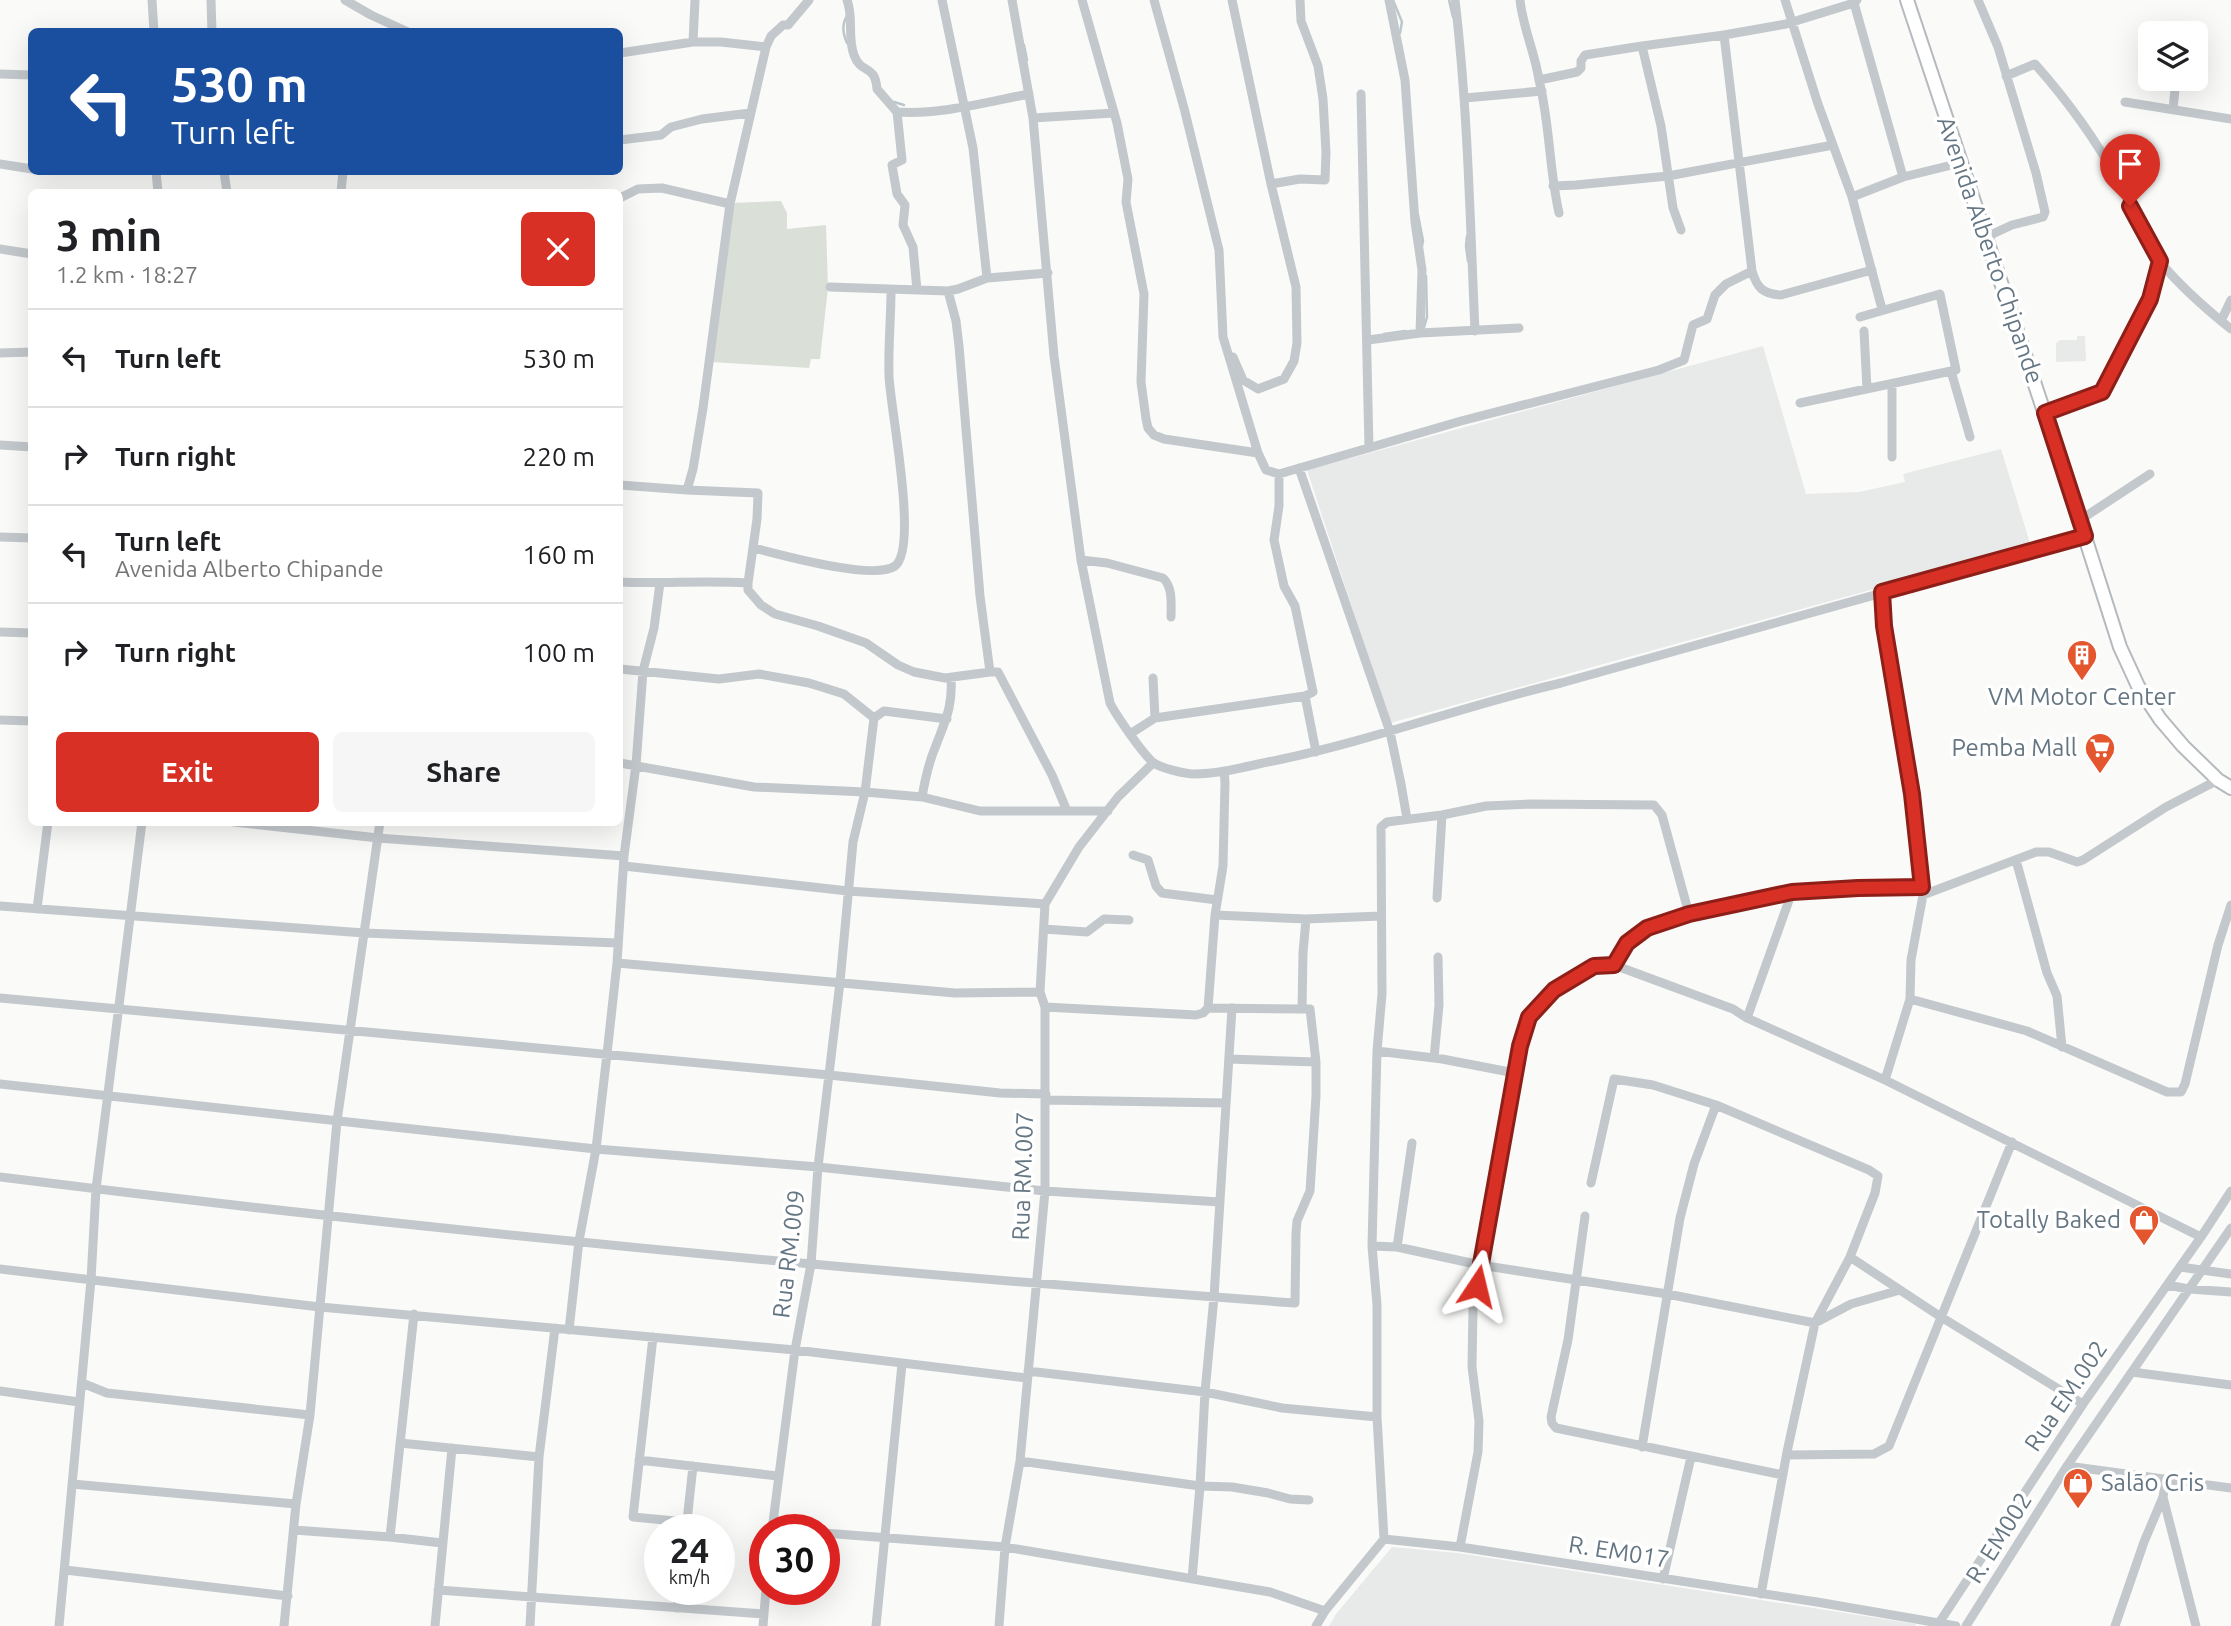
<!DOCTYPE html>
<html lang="en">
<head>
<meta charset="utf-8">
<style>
  body { margin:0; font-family:Ubuntu,sans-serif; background:#f6f6f6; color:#202124; height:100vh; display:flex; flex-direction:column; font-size:26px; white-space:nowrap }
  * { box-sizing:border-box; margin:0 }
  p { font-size:23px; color:#757577 }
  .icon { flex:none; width:38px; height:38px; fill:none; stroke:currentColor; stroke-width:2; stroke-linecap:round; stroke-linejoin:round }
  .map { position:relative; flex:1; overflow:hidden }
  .details { position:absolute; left:28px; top:189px; width:595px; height:637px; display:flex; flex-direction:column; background:#fff; border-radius:10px; box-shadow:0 7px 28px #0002 }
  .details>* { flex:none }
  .guide { position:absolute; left:28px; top:28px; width:595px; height:147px; border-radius:10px; box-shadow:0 7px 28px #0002; background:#1a4fa0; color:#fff; overflow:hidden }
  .buttons { position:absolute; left:2138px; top:21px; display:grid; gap:14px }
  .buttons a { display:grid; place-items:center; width:70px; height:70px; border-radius:10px; background:#fff; box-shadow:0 7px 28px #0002; font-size:35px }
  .speed { position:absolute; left:644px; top:1514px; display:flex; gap:14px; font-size:35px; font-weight:700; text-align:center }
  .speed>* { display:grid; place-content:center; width:91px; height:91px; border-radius:50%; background:#fff; box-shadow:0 7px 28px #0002; line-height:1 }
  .speed small { font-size:18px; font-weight:400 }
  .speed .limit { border:10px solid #d22; background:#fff; color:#111 }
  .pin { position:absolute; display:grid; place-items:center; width:60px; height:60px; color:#fff; margin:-72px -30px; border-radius:50% 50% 50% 0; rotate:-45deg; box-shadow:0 0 7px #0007 }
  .pin .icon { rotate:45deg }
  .me { position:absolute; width:77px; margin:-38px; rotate:10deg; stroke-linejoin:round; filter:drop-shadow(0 0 5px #0008) }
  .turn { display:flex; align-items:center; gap:24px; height:147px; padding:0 28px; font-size:32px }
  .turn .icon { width:91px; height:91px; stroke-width:2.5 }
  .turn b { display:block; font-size:49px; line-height:60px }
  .round { display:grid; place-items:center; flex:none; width:74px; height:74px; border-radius:10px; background:#f6f6f6 }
  .overview { display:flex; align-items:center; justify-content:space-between; height:119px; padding:0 28px }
  h1 { font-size:42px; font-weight:700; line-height:52px }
  .primary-button { display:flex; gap:14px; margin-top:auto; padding:14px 28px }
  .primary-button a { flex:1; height:80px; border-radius:10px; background:#d93025; color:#fff; font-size:28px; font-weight:700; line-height:80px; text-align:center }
  .primary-button a+a { background:#f6f6f6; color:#202124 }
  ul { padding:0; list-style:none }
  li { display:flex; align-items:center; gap:21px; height:98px; padding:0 28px; border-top:2px solid #e0e0e0 }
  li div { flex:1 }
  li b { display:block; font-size:26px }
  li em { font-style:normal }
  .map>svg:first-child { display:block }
</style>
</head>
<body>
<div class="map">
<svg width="2231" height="1626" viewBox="0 0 2231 1626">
  <rect width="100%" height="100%" fill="#fafaf8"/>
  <!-- built -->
  <path fill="#e8e9e9" d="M2077 336H2085L2086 361 2056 362V343L2060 340H2077Z
    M1763 346 1806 494 1859 492 1905 482 1903 474 2001 449 2030 543 1874 589 1390 723 1307 470Z
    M1392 1547 1458 1553 1916 1624 1915 1626H1329L1336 1614Z"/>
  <!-- green -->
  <path fill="#dadfd7" d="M781 201 787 213V229L826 225 828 288 820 359H811L809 368 711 362 731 203Z"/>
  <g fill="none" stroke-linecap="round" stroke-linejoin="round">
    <!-- stream -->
    <path stroke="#bbc7cb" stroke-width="2.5" d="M1393 0 1402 22 1400 33
      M1449 0 1453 17
      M847 16C841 25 843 34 847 43
      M1024 45 1027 60
      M894 102 904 105
      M1418 215 1423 241 1422 246
      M1467 236 1466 246 1468 261
      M1423 331 1427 317 1426 276
      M1384 334 1405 331"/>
    <!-- major casing -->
    <g stroke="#b5babe" stroke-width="16">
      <path id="major" d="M1907 0 2070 490 2120 647 2138 686 2160 719 2183 746 2218 780 2231 788"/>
    </g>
    <!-- minor -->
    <path stroke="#c3c8cc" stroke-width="9" d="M152 0 154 32
      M211 0 212 32
      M345 0 371 15 408 32
      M695 0 693 42H721L766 47
      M847 0C854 18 847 36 854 55 861 75 875 63 877 89L897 112
      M942 0 973 148 987 278
      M1012 0 1033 118 1054 356 1081 560 1110 703C1116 715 1144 756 1154 763 1161 768 1185 774 1194 774 1222 774 1251 765 1278 760 1374 740 1466 705 1561 683L2085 536
      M1082 0 1117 123 1128 179 1126 202 1144 294 1141 382 1146 419 1148 428 1154 435 1164 439 1258 453
      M1154 0 1184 108 1219 250 1223 337 1258 453 1266 470 1279 474 1461 421 1659 370 1684 360 1693 325 1707 319 1715 295 1726 284 1752 271 1724 35 1786 24 1854 3
      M1232 0 1271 184 1296 287 1297 343 1294 361 1284 379 1258 389 1243 380 1233 357
      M1389 0 1405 80 1415 222 1422 270 1420 333
      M1455 0C1468 110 1470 221 1475 331
      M1520 0C1523 28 1535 53 1539 80
      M1785 0 1818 104 1852 197 1882 309
      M1857 0 1854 3 1903 177
      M1978 0 1998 47 2036 173 2045 212 2043 217 2012 225 1986 237
      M1642 46 1661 126 1673 208 1681 230
      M620 53 693 42
      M0 74 32 75
      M2006 76 2035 64C2067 100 2096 140 2119 182 2133 209 2142 239 2161 263 2182 288 2206 309 2231 329
      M1361 94 1369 448
      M1465 98 1542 91
      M2125 102 2231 119
      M2173 110 2176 79
      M1033 118 1114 113
      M620 140 661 135 671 127 702 119 750 113
      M0 164 32 169
      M156 172 158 192
      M224 172 227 192
      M1271 184 1300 179 1325 180 1326 152 1323 99 1318 66 1301 21 1300 0
      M1553 186 1576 185 1668 176 1833 145
      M341 192 343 172
      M1852 197 1903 177 1960 163
      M620 198 638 189 662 188 730 204
      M1559 213C1549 169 1550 124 1539 80L1577 72 1581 68V61L1585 55 1642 46 1724 35
      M0 249 32 254
      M1752 271C1757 288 1763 294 1781 295L1872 270
      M830 287 948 291 958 289 987 278 1048 273
      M917 290 913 247 903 225 905 205 897 194 892 165 902 160 897 112C941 115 986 102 1029 94
      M948 291 956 321 959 346 980 596 990 672H998L1052 775 1067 811
      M2221 321 2231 300
      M1864 331 1867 389
      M1368 340 1420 333 1519 328
      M0 353 32 352
      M1951 371 1970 437
      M1892 384V457
      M1800 403 1956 370 1940 294 1860 317
      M2045 413 2102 392 2150 299 2160 261
      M0 445 32 447
      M1299 468 1390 732 1401 784 1407 819
      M1279 474V506L1274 540 1284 586 1295 606 1313 692 1305 696 1316 752
      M620 485 687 490 758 493 757 519 748 583
      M687 490 693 469 703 408 730 204 766 47 771 36 783 25H788L809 0
      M2080 520 2150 474
      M0 537 32 538
      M754 548C781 555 874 581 895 566 919 548 890 407 889 376 888 347 891 319 891 290
      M1081 560 1107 563 1163 578C1173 587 1171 604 1171 617
      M620 582C662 584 705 580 748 583V590L761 605 775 614 818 626 866 643 898 665 914 672 945 678 990 672
      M1882 592 1884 626 1912 794 1923 895 1911 960 1910 999 1885 1080
      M0 632 32 633
      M620 669 719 679 759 674 809 683 844 694 874 718 865 792 853 842 840 982 818 1167 811 1264 795 1350 772 1530
      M1153 678 1155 718
      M874 718 884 711 947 719
      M0 720 32 721
      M1130 734 1155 718 1305 696
      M620 763 754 787 865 792 922 797 980 811H1108
      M922 797C925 780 928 764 935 748 945 721 953 707 951 678
      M234 822 378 838 624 856
      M1133 855 1148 860 1156 886 1162 893 1217 900
      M2016 860 2047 973 2057 996 2062 1047
      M624 866 848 891 1045 904
      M1923 895 2036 852H2049L2077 862 2083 860 2166 807 2218 780
      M1437 898 1442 815
      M0 906 364 933 618 943
      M37 909 48 822
      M1215 915 1306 919
      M1044 929 1087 932 1104 919 1129 920
      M617 963 955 993 1040 992
      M1614 965 1733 1009 1747 1018 1885 1080 2201 1237
      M0 998 829 1075 1000 1093 1046 1094
      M1910 999 2027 1031 2167 1092H2181L2185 1084 2218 945 2231 905
      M1045 1007 1196 1015 1203 1013 1208 1008 1302 1009
      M1208 1008 1215 915 1223 866 1225 782 1224 771
      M1747 1018 1792 892
      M1377 1051 1442 1059 1515 1073
      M1434 1058 1439 1005 1438 957
      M1229 1059 1316 1062
      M0 1084 596 1149 818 1167 1045 1191 1220 1202
      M1046 1100 1226 1103
      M0 1177C430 1231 862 1272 1295 1303L1296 1233 1297 1221 1310 1191 1316 1096V1062L1310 1009H1302L1303 953 1306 919 1381 916
      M1591 1183 1614 1079 1653 1085 1716 1105 1869 1170 1878 1176 1875 1193 1850 1257 1815 1323 1787 1452 1761 1594
      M1585 1216 1568 1340 1551 1417 1552 1423 1556 1428 1783 1475
      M1372 1246 1397 1247 1480 1265 1667 1294 1815 1323 1851 1304 1900 1290
      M1397 1247 1412 1143
      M1850 1257 1941 1317 2083 1404
      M2180 1267 2231 1274
      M0 1269 320 1307 795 1350 1027 1378
      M2167 1285 2189 1289 2231 1292
      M414 1314 390 1537 442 1543
      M569 1330 579 1241 596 1149 607 1054 617 963 624 856 636 765 643 671 654 628 660 583
      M653 1337 633 1517 686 1522
      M1028 1371 1205 1392 1282 1408 1377 1417
      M2132 1372 2231 1385
      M82 1383 107 1393 310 1415
      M0 1391 79 1402
      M400 1443 539 1457
      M1642 1447 1680 1218 1694 1164 1716 1105
      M1787 1455 1874 1454 1889 1446 2012 1142
      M639 1460 778 1476
      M1020 1461 1200 1486 1232 1487 1268 1493 1290 1499 1309 1500
      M2067 1466 2231 1488
      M2166 1479 2163 1497 2196 1626
      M72 1484 296 1504
      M294 1530 390 1537
      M686 1530 693 1466
      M824 1533 1005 1547 1270 1592 1325 1611
      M1384 1539 1377 1417V1305L1372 1246 1377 1051 1382 994 1381 827 1387 822 1442 815 1486 806 1530 804 1654 805 1662 815 1689 914
      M1460 1547 1478 1452 1479 1421 1472 1367 1473 1308 1520 1046 1529 1017 1554 991 1594 966 1614 965 1627 943 1647 928 1689 914 1792 892 1858 888H1922
      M65 1570 288 1596
      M1192 1579 1200 1486 1205 1392 1214 1297 1232 1008
      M1663 1579 1691 1457
      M438 1590 764 1614
      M677 1608 679 1589
      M59 1626 91 1280 96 1189 142 822
      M284 1626 296 1504 310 1415 337 1121 380 822
      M435 1626 452 1448
      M530 1626 539 1457 555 1328
      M763 1626 766 1589
      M876 1626 902 1364
      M999 1626 1005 1547 1020 1461 1045 1191V1007L1040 992 1045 904 1079 847 1118 797 1153 763
      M1316 1626 1325 1611 1384 1539 1460 1547 1817 1602 1956 1626
      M1937 1626 2083 1404 2201 1237 2231 1191
      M1966 1626 2067 1466 2231 1228
      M2115 1626 2144 1542 2163 1497"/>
    <!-- major -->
    <use href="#major" stroke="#fff" stroke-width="12"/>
  </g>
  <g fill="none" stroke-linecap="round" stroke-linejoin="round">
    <!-- route casing -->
    <g stroke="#8d1f18" stroke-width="18">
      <path id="route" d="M1477 1286 1520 1046 1529 1017 1554 990 1594 966 1614 965 1627 943 1647 928 1689 914 1792 892 1858 888 1922 887 1912 794 1884 626 1882 592 2085 536 2045 413 2102 392 2150 299 2160 261 2130 206"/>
    </g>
    <!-- route -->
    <use href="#route" stroke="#d93025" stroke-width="12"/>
  </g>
  <!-- icons -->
  <defs>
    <g id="building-pin" transform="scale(1.575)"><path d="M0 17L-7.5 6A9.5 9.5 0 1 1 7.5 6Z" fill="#e4572e" stroke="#fff"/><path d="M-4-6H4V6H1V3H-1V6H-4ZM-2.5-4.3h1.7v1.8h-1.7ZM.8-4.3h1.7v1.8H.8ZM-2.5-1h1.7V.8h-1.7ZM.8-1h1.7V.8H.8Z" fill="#fff"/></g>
    <g id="supermarket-pin" transform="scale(1.575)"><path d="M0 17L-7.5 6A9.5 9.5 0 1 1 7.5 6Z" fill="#e4572e" stroke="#fff"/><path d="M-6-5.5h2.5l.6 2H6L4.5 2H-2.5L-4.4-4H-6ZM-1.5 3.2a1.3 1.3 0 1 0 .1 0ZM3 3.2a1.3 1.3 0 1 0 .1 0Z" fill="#fff"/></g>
    <g id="shop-pin" transform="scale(1.575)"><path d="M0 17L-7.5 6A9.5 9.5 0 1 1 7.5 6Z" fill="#e4572e" stroke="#fff"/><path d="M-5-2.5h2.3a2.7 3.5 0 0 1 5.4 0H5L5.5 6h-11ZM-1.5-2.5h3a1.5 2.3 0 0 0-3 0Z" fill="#fff"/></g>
  </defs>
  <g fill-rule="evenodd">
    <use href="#building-pin" x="2082" y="655"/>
    <use href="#supermarket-pin" x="2100" y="748"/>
    <use href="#shop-pin" x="2144" y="1220"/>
    <use href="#shop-pin" x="2078" y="1483"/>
  </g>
  <g text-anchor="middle" stroke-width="7" stroke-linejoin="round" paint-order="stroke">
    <!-- street labels -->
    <g font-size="24" fill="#657683" stroke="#fff">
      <text transform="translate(1990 250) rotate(71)" y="8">Avenida Alberto Chipande</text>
      <text transform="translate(1023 1176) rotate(-88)" y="8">Rua RM.007</text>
      <text transform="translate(789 1254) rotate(-83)" y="8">Rua RM.009</text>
      <text transform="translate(2066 1396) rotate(-56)" y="8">Rua EM.002</text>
      <text transform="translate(1999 1538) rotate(-58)" y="8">R. EM002</text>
      <text transform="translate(1619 1552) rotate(9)" y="8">R. EM017</text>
    </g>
    <!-- poi labels -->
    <g font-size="24" fill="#657683" stroke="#fff" text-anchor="end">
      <text x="2082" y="705" text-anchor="middle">VM Motor Center</text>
      <text x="2077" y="756">Pemba Mall</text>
      <text x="2121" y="1228">Totally Baked</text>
      <text x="2101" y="1491" text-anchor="start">Salão Cris</text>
    </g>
  </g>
</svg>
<div class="buttons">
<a><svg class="icon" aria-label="layers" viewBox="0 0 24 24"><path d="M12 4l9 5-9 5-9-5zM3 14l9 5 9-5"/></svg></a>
</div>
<div class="speed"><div>24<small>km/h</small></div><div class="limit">30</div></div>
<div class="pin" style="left:2130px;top:206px;background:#d93025"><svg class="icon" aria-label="arrive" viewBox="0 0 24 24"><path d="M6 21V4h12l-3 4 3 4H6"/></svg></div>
<svg class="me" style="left:1477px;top:1286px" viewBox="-20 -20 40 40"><path d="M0-17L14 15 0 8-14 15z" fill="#d93025" stroke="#fff" stroke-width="4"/></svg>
<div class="guide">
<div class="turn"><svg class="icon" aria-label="left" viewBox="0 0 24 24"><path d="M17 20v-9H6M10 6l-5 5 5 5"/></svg><div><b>530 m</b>Turn left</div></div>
</div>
<section class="details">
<div class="overview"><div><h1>3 min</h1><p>1.2 km · 18:27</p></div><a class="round" style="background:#d93025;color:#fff"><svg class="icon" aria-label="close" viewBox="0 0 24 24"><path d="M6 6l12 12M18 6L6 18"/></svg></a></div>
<ul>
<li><svg class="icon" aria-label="left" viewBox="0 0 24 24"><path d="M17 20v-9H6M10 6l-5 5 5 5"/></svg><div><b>Turn left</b></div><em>530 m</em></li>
<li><svg class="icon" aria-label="right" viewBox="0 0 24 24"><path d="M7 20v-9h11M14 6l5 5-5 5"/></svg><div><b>Turn right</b></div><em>220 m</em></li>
<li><svg class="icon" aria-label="left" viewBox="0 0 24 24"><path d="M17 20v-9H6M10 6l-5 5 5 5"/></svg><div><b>Turn left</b><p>Avenida Alberto Chipande</p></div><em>160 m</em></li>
<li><svg class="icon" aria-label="right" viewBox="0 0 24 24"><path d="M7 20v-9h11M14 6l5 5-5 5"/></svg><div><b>Turn right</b></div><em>100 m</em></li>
</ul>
<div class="primary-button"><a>Exit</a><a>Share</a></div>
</section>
</div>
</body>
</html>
